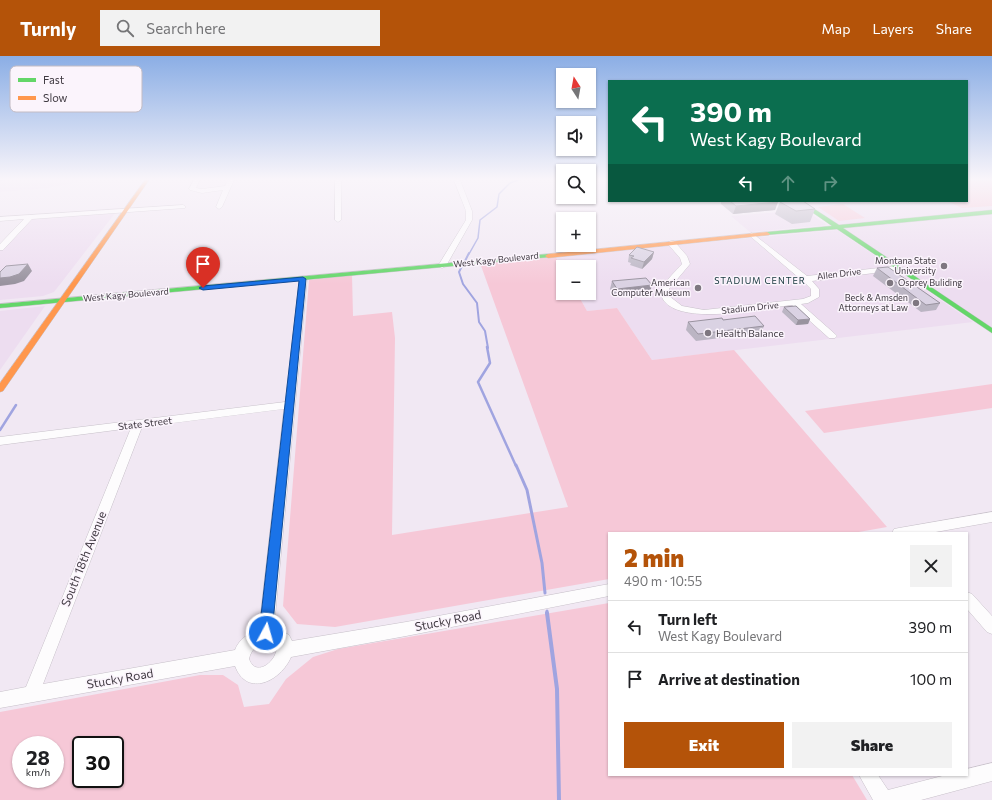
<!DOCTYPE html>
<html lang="en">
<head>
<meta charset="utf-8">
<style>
  body { margin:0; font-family:Commissioner,sans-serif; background:#f2f2f2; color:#202124; height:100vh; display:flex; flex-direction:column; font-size:15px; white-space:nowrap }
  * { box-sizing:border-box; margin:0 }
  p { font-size:13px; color:#757577 }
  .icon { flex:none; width:22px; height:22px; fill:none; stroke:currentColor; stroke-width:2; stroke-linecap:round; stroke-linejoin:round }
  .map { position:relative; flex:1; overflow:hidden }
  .drawer { position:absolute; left:608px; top:476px; width:360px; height:244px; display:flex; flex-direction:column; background:#fff; border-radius:0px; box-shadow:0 1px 3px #0004 }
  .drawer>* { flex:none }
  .guide { position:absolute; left:608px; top:24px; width:360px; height:122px; border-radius:0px; box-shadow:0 1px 3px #0004; background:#0b6e4f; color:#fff; overflow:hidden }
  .needle { width:26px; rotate:349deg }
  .tools { position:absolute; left:556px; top:12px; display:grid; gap:8px }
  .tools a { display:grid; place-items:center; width:40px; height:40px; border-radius:0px; background:#fff; box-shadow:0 1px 3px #0004; font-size:20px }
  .speed { position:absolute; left:12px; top:680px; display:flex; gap:8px; font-size:20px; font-weight:700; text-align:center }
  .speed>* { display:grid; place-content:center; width:52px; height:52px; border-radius:50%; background:#fff; box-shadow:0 1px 3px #0004; line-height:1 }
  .speed small { font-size:10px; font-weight:400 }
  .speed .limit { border:2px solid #111; border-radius:6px; background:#fff; color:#111 }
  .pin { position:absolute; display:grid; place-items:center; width:34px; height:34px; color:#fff; margin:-41px -17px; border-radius:50% 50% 50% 0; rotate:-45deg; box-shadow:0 0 4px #0007 }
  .pin .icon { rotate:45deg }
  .me { position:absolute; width:44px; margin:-22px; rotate:6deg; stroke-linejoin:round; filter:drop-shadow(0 0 3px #0008) }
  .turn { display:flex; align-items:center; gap:14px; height:84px; padding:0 16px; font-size:18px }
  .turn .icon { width:52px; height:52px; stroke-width:2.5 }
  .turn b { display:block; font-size:28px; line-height:34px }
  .lanes { display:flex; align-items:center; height:38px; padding:0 16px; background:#0003; justify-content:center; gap:20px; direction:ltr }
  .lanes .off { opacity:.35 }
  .round { display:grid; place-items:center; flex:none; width:42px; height:42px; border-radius:0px; background:#f2f2f2 }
  .headline { display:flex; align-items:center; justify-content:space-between; height:68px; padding:0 16px }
  h1 { font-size:24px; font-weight:800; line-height:30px; color:#b45309 }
  .cta { display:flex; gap:8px; margin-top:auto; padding:8px 16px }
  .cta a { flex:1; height:46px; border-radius:0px; background:#b45309; color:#fff; font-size:16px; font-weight:800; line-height:46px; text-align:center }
  .cta a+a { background:#f2f2f2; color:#202124 }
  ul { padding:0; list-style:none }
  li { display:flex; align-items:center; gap:12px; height:52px; padding:0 16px; border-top:1px solid #e0e0e0 }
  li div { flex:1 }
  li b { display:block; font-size:15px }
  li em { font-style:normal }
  header { display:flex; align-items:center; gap:24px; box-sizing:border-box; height:56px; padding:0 20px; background:#b45309; color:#fff }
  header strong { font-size:19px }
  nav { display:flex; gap:22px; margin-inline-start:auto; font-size:14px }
  .search { width:280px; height:36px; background:#f2f2f2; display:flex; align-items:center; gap:10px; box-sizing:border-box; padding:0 14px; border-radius:0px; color:#757577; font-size:15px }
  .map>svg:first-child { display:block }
</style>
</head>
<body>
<header>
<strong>Turnly</strong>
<div class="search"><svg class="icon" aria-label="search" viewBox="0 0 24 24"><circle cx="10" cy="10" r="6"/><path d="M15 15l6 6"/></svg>Search here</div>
<nav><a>Map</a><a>Layers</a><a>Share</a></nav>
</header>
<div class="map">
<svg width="992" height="744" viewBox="0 0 992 744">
  <rect width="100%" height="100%" fill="#f1e8f3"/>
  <!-- built -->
  <path fill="#edddf0" d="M0 124H87L48 132 0 136Z
    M967 124H992V275L800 145H967Z
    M119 152 54 236 43 240 0 244V190L31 159Z
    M805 154 827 169 750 176 731 160Z
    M837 174 973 266 652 304 617 252 587 255 577 237H589V211H563V214L555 200Z
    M45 250 0 314V255Z"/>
  <!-- green -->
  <path fill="#f6c8d7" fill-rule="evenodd" d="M967 124H992V150L962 152 947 145H967Z
    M843 148 865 162 839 165 818 151Z
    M555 200 563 214V237H577L587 255 617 252 652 304 734 294 887 471 853 477H609V523L335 571 297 568 283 550 309 224 352 219 353 260 392 256 395 282 392 479 568 451 480 207Z
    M992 328V352L824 377 805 355Z
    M609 547V719H852L867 744H0V656L200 619H223L238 629 244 651 269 648 286 623 313 601 338 593ZM21 689H55V723H21ZM81 689H115V723H81Z"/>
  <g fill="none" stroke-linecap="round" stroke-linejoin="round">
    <!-- stream-far4 -->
    <path stroke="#a0a4e0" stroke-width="1.5" d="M0 124H2
      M469 198 478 182 480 164 497 151 499 138 510 127 518 124"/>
    <!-- stream-far3 -->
    <path stroke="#a0a4e0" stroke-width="2" d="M465 205 469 197
      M462 210 459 216 463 228 477 247 479 266 485 275 488 292"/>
    <!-- stream-far2 -->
    <path stroke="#a0a4e0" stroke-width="2.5" d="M487 291 490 307 478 326 516 410
      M0 374 16 349"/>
    <!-- stream-far1 -->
    <path stroke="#a0a4e0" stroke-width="3" d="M516 409 527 434 542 507 545 537
      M547 555V558"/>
    <!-- stream -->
    <path stroke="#a0a4e0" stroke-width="4" d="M547 557 557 633 559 744"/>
    <!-- street casing -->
    <g stroke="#c7c0c9" stroke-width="1">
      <path id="street" d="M194 124H200L196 132 202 133 225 130 228 124H234L222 151 219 153 216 151 223 134 202 137 190 134 189 133Z
        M335 124H341V164L338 166 335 164Z
        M454 124H460L472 155V164L446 210 442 212 438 210 466 164V155Z
        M183 149 185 150V152L32 163 3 194H0V188L24 163 0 165V161Z
        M752 177 807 220 897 210 901 212 897 214 812 225 819 233V241L808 247 801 248 835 278 837 280 835 282H829L792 249C763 252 684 270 664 245 662 241 660 239 661 234 663 227 677 214 682 208L680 202 667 187 671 185H674L687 200 690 208 669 233V240L682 250 704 254 803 243 811 240V233L806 228 750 180V178Z
        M300 221H303L307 223 274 571 289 579 292 585 406 566 609 528V540L406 580 291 601C281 625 247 642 235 610L0 652V636L26 631 131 372 0 389V381L285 346ZM284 353 259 573C248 578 239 583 235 594L43 628 142 371ZM267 584 277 588C279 604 256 623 249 603 251 593 258 589 267 584Z
        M992 456V466L930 477H892L894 473 899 472Z
        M967 536 972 538 992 560V578L987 576 967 553Z
        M992 707V725L921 744H873L859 719H878L888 734 946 719H967V713Z"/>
    </g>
    <!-- fast casing -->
    <g stroke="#c7c0c9" stroke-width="1">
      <path id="fast" d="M796 145H802L839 169 992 154V158L843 172 992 272V277L837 173 765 179 764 178 767 176 832 170Z
        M548 198 550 199V201L0 252V248Z"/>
    </g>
    <!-- slow casing -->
    <g stroke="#c7c0c9" stroke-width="1">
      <path id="slow" d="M145 124H149L3 335 0 336V327Z
        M767 176 770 178 769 179 548 202 545 200 548 198Z"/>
    </g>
    <!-- street -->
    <use href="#street" fill="#fdfcfd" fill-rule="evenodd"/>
    <!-- fast -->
    <use href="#fast" fill="#63d668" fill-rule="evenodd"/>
    <!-- slow -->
    <use href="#slow" fill="#ff974d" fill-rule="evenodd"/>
  </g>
  <!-- wall -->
  <path fill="#bbb5c3" d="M721 145H777L775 154 733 158 721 148Z
    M780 146 815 153 810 166 792 168 775 158Z
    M654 196 652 203 642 213 630 209 631 207 628 206 629 199Z
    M877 212 940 247 936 254 921 256 873 220Z
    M612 225 650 236 616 240 610 233Z
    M784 251 810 263 808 268 796 269 782 256Z
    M723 264 764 270 761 277 696 285 686 274 688 266Z"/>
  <!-- shaded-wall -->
  <path fill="#99939f" d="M778 146 775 154 733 158 736 150Z
    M654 196 652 203 642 213 644 206Z
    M28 208 32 215 24 225 15 228 0 230V222Z
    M652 229 650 236 616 240 617 233Z
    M810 263 808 268 796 269 798 264Z"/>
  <!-- building -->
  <path fill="#dad2e3" stroke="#99939f" d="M730 145H777L778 146 736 150Z
    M786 145H803L815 153 796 155 780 146Z
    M637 191 654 196 644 206 631 202 634 200 629 199Z
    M28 208 19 218 10 221 0 222V216L6 210Z
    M888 211 940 247 926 249 877 212Z
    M646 222 652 229 617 233 612 225Z
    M796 250 810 263 798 264 784 251Z
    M755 260 764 270 698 278 688 266 722 262 723 264Z"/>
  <!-- sky -->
  <linearGradient id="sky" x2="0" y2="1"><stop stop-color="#8baee5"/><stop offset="0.54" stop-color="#f9f5fa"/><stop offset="1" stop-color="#f9f5fa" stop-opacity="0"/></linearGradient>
  <rect width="992" height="228" fill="url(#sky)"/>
  <!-- route -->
  <path fill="#1a73e8" stroke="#114b97" d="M303 221 306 223 272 577 270 581 266 583 261 581 259 577 299 225 203 234 199 232 203 230Z"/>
  <!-- markers -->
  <g fill="#7e7780" stroke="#fbf4fc" stroke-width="1.5">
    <circle cx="944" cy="210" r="4"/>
    <circle cx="890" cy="227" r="4"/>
    <circle cx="698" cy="232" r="4"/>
    <circle cx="916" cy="247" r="4"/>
    <circle cx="708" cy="277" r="4"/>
  </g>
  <g text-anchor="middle" stroke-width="3" stroke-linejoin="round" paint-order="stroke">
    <!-- far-street labels -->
    <g font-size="9" fill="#403a42" stroke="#fbf4fc">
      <text transform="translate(496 204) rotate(-6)" y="3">West Kagy Boulevard</text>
      <text transform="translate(839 218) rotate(-7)" y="3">Allen Drive</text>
      <text transform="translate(126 239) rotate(-5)" y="3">West Kagy Boulevard</text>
      <text transform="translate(750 252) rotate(-6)" y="3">Stadium Drive</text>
    </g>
    <!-- far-poi labels -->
    <g font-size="9" fill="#403a42" stroke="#fbf4fc" text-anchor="end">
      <text x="936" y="208">Montana State<tspan x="936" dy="10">University</tspan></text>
      <text x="690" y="230">American<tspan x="690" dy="10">Computer Museum</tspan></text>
      <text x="898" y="230" text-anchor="start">Osprey Buliding</text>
      <text x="908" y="245">Beck &amp; Amsden<tspan x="908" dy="10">Attorneys at Law</tspan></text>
    </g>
    <!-- far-neighbourhood labels -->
    <g font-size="9" letter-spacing="1" fill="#14353b" stroke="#fbf4fc">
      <text x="760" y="228">STADIUM CENTER</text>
    </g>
    <!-- poi labels -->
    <g font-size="10" fill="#403a42" stroke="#fbf4fc" text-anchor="start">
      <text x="716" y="281">Health Balance</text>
    </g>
    <!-- street labels -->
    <g font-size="10" fill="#403a42" stroke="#fbf4fc">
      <text transform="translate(145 367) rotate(-7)" y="4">State Street</text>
    </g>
    <!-- near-street labels -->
    <g font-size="12" fill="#403a42" stroke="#fbf4fc">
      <text transform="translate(84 503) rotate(-68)" y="4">South 18th Avenue</text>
      <text transform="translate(448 565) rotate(-11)" y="4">Stucky Road</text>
      <text transform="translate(120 623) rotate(-10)" y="4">Stucky Road</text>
    </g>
  </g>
  <!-- legend -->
  <rect x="10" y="10" width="132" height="46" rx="6" fill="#fbf4fc" stroke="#c3bcc4" stroke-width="1"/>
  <rect x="18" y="22" width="18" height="4" fill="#63d668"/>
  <rect x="18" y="40" width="18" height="4" fill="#ff974d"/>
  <g font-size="11" fill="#403a42">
    <text x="43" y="28">Fast</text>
    <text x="43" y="46">Slow</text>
  </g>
</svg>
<div class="tools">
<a><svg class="needle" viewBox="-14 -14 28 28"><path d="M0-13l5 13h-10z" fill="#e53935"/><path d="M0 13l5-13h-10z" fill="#757577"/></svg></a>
<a><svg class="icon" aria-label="sound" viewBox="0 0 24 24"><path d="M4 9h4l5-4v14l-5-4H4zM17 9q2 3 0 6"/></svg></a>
<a><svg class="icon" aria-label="search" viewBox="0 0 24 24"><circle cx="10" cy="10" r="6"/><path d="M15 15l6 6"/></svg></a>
<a>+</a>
<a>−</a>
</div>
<div class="speed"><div>28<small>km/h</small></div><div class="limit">30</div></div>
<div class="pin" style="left:203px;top:232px;background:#d93025"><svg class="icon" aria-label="arrive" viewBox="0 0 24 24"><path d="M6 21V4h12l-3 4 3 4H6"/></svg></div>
<svg class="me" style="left:266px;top:577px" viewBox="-20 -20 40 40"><circle r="17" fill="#1a73e8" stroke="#fff" stroke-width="3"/><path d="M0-11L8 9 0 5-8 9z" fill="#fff"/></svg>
<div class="guide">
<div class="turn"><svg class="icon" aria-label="left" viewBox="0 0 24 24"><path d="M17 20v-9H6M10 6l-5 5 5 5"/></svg><div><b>390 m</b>West Kagy Boulevard</div></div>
<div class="lanes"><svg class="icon" aria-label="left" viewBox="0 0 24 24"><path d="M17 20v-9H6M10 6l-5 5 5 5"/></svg><svg class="icon off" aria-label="ahead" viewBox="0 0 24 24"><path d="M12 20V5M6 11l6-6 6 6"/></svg><svg class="icon off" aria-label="right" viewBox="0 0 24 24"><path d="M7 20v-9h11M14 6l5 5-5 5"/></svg></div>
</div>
<section class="drawer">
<div class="headline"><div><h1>2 min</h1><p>490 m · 10:55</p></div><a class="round"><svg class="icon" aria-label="close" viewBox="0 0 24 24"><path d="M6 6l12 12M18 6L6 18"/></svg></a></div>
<ul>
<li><svg class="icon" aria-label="left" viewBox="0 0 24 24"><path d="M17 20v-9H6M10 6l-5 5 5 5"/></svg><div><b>Turn left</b><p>West Kagy Boulevard</p></div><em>390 m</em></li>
<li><svg class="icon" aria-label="arrive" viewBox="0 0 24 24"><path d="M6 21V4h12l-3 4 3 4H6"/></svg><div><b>Arrive at destination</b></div><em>100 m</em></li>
</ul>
<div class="cta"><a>Exit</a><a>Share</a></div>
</section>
</div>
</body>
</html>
